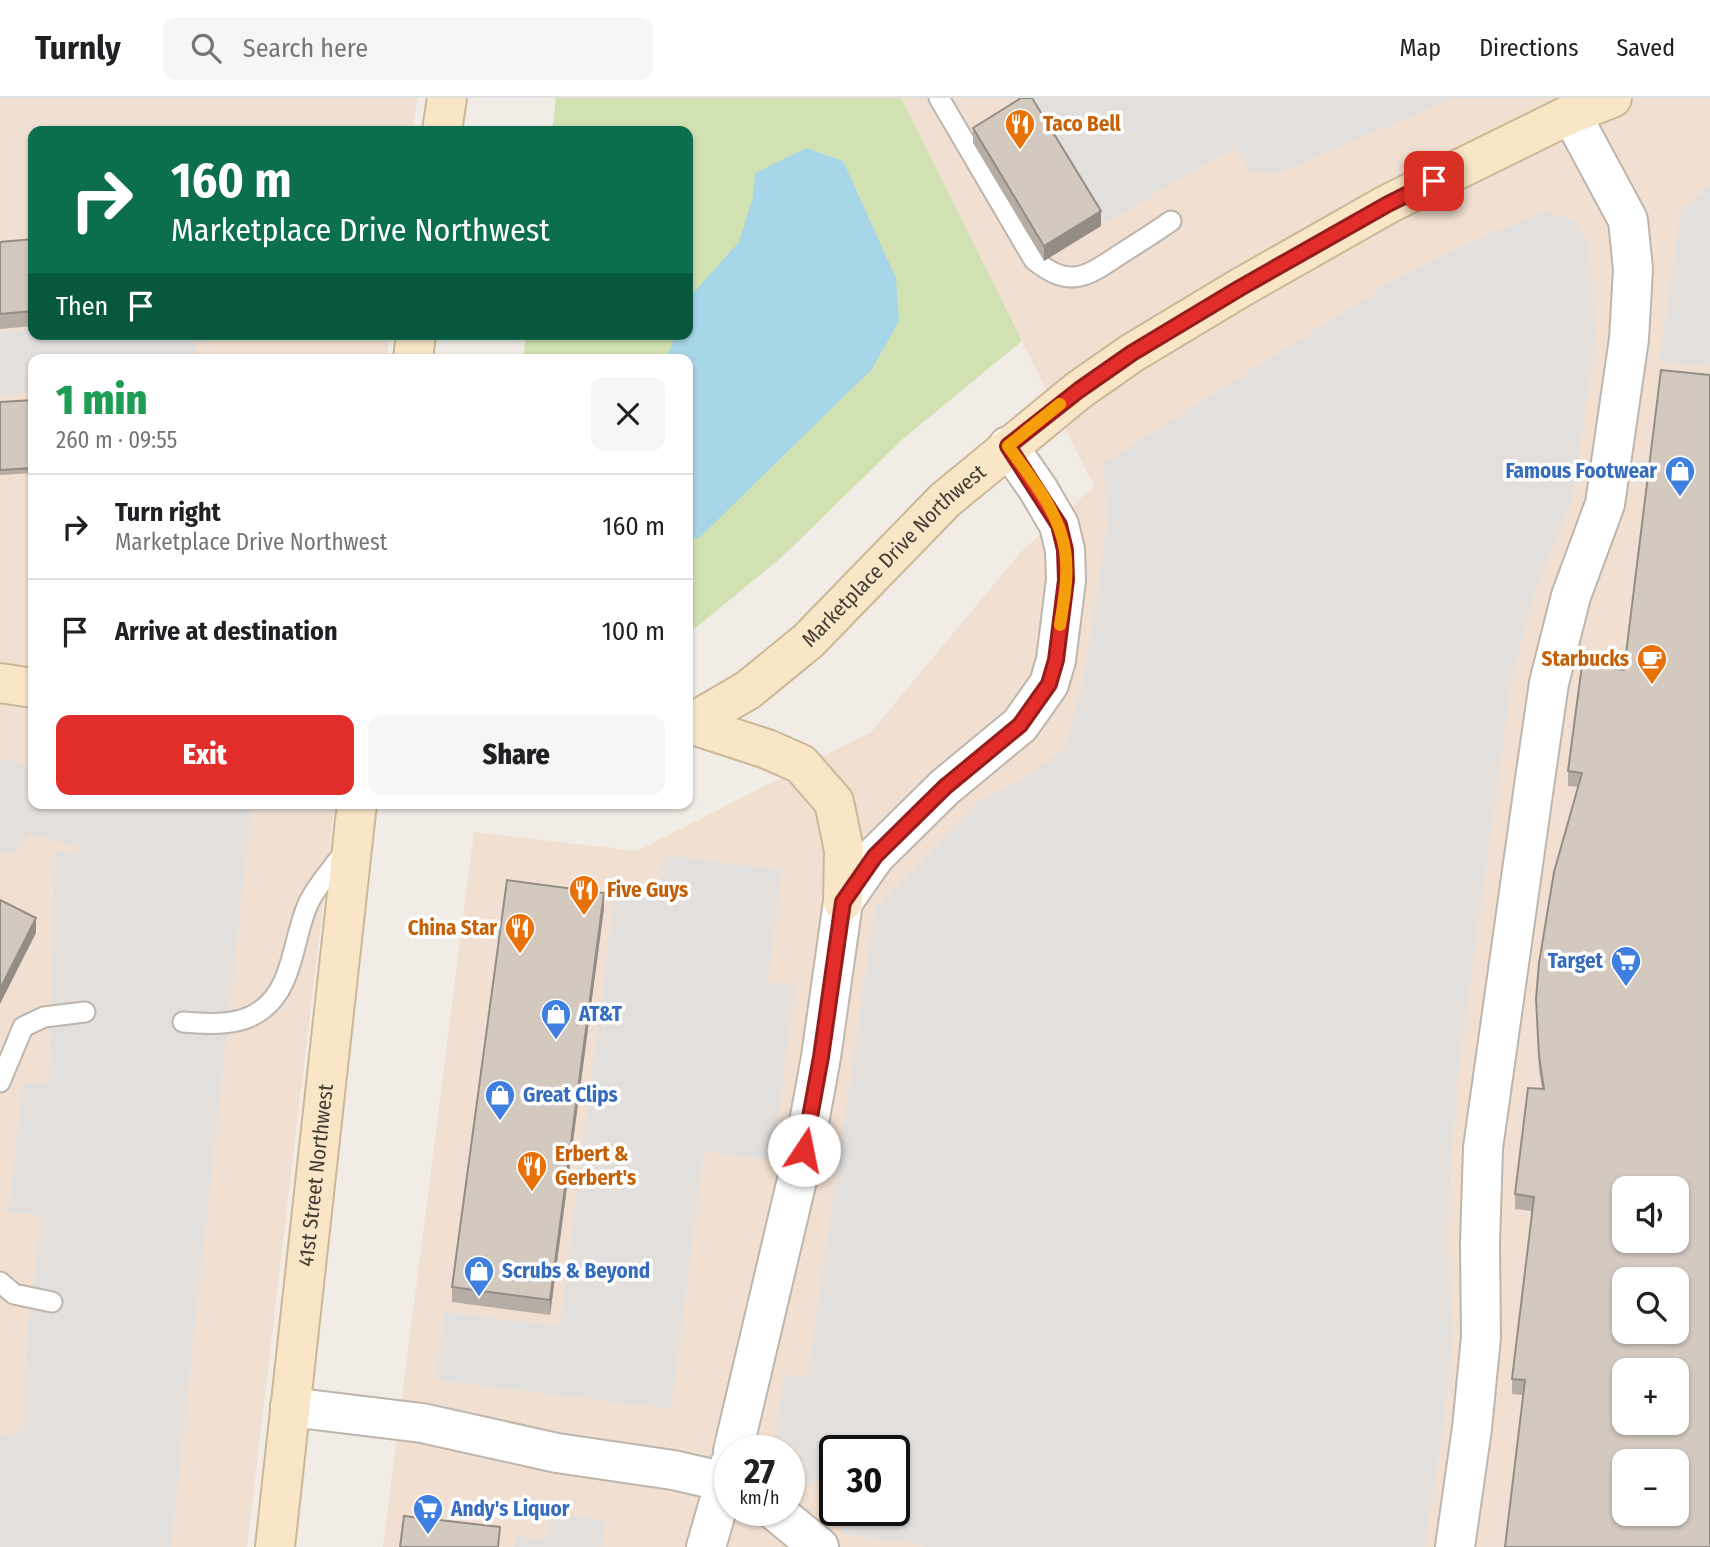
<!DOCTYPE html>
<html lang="en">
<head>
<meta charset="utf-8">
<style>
  body { margin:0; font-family:"Fira Sans Condensed",sans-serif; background:#f6f6f6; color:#202124; height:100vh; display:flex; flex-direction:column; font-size:26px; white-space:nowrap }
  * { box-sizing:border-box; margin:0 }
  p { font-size:23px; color:#757577 }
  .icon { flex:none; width:38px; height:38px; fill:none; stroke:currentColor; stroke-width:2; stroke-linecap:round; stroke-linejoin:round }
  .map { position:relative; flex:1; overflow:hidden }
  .side { position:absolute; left:28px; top:256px; width:665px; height:455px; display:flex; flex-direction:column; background:#fff; border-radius:14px; box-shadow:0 2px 5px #0004 }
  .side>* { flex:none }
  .banner { position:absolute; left:28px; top:28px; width:665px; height:214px; border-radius:14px; box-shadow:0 2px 5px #0004; background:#0b6e4f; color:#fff; overflow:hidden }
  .controls { position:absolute; left:1612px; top:1078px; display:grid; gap:14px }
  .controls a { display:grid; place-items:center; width:77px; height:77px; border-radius:14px; background:#fff; box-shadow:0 2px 5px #0004; font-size:35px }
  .speed { position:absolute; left:714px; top:1337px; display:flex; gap:14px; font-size:35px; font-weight:700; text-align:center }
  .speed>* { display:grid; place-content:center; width:91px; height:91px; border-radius:50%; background:#fff; box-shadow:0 2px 5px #0004; line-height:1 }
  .speed small { font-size:18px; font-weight:400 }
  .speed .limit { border:4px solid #111; border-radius:10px; background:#fff; color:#111 }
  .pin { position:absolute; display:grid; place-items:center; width:60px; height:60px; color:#fff; margin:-30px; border-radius:14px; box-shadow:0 4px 10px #0006 }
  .me { position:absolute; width:77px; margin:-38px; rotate:11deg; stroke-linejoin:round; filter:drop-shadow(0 0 5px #0008) }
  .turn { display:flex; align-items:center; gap:24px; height:147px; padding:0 28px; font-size:32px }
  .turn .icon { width:91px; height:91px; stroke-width:2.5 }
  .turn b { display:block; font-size:49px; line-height:60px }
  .then { display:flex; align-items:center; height:66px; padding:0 28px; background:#0003; gap:14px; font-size:26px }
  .round { display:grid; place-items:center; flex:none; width:74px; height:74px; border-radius:14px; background:#f6f6f6 }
  .summary { display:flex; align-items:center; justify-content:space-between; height:119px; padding:0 28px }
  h1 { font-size:42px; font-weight:800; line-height:52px; color:#1e9e55 }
  .primary-button { display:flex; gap:14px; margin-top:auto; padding:14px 28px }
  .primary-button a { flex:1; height:80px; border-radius:14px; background:#e32d2a; color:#fff; font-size:28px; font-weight:800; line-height:80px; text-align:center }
  .primary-button a+a { background:#f6f6f6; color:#202124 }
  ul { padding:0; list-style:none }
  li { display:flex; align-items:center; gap:21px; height:105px; padding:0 28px; border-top:2px solid #e0e0e0 }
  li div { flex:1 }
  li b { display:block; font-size:26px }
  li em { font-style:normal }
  header { display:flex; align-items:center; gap:42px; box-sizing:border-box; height:98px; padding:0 35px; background:#fff; border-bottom:2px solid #e0e0e0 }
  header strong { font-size:33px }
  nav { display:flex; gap:38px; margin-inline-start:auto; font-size:24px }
  .search { width:490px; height:63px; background:#f6f6f6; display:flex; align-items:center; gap:18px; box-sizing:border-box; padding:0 24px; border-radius:14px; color:#757577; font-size:26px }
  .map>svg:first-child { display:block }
</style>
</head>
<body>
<header>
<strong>Turnly</strong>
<div class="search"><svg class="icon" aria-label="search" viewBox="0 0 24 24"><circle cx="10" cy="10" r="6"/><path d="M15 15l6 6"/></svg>Search here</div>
<nav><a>Map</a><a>Directions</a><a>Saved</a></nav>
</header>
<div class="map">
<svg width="1710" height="1449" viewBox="0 0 1710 1449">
  <rect width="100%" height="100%" fill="#f1ece5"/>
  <!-- commercial -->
  <path fill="#f1e0d2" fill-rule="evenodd" d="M0 0H417L413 33H33V236H389L387 261H33V705H335L247 1449H0Z
    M901 0H1710V1449H383L474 734 637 753 871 634 1021 454 1094 388ZM1624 1090H1676V1143H1624ZM1624 1181H1676V1234H1624ZM1624 1272H1676V1325H1624ZM730 1353H789V1412H730ZM835 1353H894V1412H835ZM1624 1363H1676V1416H1624Z"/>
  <!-- green -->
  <path fill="#d2e1b2" d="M556 0H901L1022 243 904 340 782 459 694 531 688 534V261H523L526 236H688V33H552Z"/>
  <!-- parking -->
  <path fill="#e2dfdd" d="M1033 0H1454L1281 74 1252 75 1234 49 1106 125Z
    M1710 88V269L1659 263 1681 113Z
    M1546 113 1574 123 1589 146 1596 238 1572 402 1535 493 1512 580 1461 954 1452 1046 1447 1141 1453 1235 1444 1326 1425 1449H924V1447L841 1436 845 1412H894V1353H835V1386L797 1382 800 1353 773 1349 784 1278 807 1280 875 811 980 703 1018 684 1064 651 1084 581 1107 427 1104 365 1398 180 1494 134Z
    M33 231V236H195L197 261H33V295L0 297V234Z
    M0 661 33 669V705H252L171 1449H0V1337L23 1333 27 1231 42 1117 8 1115 23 986 49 985 55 753 77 756 79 749 29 736 16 756 0 753Z
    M664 757 782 772 768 884 795 887 773 1062 704 1054 671 1311 436 1282 444 1214 560 1228 616 783 660 788Z
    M551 1415 605 1422 602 1449H514L515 1438 548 1442Z"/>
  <!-- water -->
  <path fill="#a7d6e8" d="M806 50 843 63 896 180 899 223 872 271 698 441 688 438V261H666L676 236H688V208L693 195 739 144 753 99 755 75Z"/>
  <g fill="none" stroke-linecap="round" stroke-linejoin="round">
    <!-- lane casing -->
    <g stroke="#beb5ac" stroke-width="23">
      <path id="lane" d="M939 0 1034 162C1069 191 1086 179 1119 157 1136 146 1154 135 1171 123
        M183 924C224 928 264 928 284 883 295 859 297 831 308 806 316 788 333 770 345 753
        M0 984 23 929 44 919 85 914
        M0 1184 14 1196 52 1204"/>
    </g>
    <!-- street casing -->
    <g stroke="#beb5ac" stroke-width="42">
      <path id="street" d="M290 1309 422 1325 557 1355 673 1372 730 1385
        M733 1353 804 1052 821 959 843 804 875 758 945 689 1020 627 1049 586 1056 562 1066 482 1065 452 1059 427 1038 391 1008 348
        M774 1412 819 1449
        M706 1449 730 1366
        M1455 1449 1472 1330 1481 1239 1480 1146 1483 1050 1535 681 1549 585 1571 498 1605 406 1629 241 1633 171 1628 122 1571 16"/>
    </g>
    <!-- secondary casing -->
    <g stroke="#ccb899" stroke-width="42">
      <g id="secondary">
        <path d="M442 33 447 0"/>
        <path d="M413 261 416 236"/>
        <path d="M0 585 33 590"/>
        <path d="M690 626 767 651 801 666 834 704 844 752 843 804"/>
        <path id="s1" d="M688 627 748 592 808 543 945 402 1079 292 1132 255 1240 190 1388 106 1571 16 1612 0"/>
        <path id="s2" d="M275 1449 357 705"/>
      </g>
    </g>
    <!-- lane -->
    <use href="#lane" stroke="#fff" stroke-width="19"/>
    <!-- street -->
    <use href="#street" stroke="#fff" stroke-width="38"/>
    <!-- secondary -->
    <use href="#secondary" stroke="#f8e6c7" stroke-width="38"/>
  </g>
  <!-- wall -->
  <path fill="#b6ada4" d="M973 30 1101 128 1044 163 973 45Z
    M33 141V228L0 231V144Z
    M1710 277 1524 1297 1512 1296V1281L1532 1113 1515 1111V1096L1542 991 1539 973 1536 901 1578 689 1568 688V673L1624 572Z
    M33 302V375L0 377V304Z
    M604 810 550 1217 452 1204V1189Z"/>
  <!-- shaded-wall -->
  <path fill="#948d86" d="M1101 113V128L1044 163V148Z
    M604 795V810L550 1217V1202Z
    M36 820V835L0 906V891Z"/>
  <!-- building -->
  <path fill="#d4c9bf" stroke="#948d86" stroke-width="2" fill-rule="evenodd" d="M1021 0H1032L1101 113 1044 148 973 30Z
    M33 141V213L0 216V144Z
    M1661 272 1710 277V1449H1505L1525 1282 1512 1281 1534 1099 1515 1096 1528 990 1544 991 1539 958 1536 901 1539 865 1554 774 1582 675 1568 673 1582 567 1624 572ZM1624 1090H1676V1143H1624ZM1624 1181H1676V1234H1624ZM1624 1272H1676V1325H1624ZM1624 1363H1676V1416H1624Z
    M33 302V370L0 372V304Z
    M507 782 604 795 550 1202 452 1189Z
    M0 802 36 820 0 891Z
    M404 1418 500 1429 498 1449H400Z"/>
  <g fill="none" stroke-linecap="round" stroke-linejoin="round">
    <!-- route casing -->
    <g stroke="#941d1b" stroke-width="18">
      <path id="route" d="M804 1052 821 959 843 804 875 758 945 689 1020 627 1049 586 1056 562 1066 482 1065 452 1059 427 1008 348 1079 292 1132 255 1240 190 1388 106 1434 83"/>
    </g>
    <!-- route -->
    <use href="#route" stroke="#e32d2a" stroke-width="12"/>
    <!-- slow -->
    <path stroke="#f59e0b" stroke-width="12" d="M1060 527C1064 502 1069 477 1065 452 1059 413 1030 379 1008 348L1060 306"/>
  </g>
  <!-- icons -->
  <defs>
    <g id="restaurant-pin" transform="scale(1.575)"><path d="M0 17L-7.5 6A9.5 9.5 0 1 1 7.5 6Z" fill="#e8710a" stroke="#fff"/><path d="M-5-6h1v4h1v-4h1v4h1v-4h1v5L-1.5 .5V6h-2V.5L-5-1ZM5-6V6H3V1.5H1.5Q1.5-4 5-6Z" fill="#fff"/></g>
    <g id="shop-pin" transform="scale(1.575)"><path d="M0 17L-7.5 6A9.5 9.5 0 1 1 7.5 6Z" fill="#3f7fe0" stroke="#fff"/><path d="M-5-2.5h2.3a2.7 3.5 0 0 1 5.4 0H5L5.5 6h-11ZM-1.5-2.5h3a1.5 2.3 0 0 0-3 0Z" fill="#fff"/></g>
    <g id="cafe-pin" transform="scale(1.575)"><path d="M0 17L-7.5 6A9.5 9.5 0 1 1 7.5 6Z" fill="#e8710a" stroke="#fff"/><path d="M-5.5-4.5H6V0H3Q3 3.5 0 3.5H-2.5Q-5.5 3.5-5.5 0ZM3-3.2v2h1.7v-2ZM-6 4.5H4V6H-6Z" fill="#fff"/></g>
    <g id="supermarket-pin" transform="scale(1.575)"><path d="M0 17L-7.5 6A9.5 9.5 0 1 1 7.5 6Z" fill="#3f7fe0" stroke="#fff"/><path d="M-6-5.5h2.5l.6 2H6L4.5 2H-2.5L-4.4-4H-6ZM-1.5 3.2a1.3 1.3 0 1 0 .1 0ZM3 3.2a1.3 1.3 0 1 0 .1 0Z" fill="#fff"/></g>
  </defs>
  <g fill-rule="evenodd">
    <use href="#restaurant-pin" x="1020" y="26"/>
    <use href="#shop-pin" x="1680" y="373"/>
    <use href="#cafe-pin" x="1652" y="561"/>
    <use href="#restaurant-pin" x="584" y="792"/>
    <use href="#restaurant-pin" x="520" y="830"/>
    <use href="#supermarket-pin" x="1626" y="863"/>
    <use href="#shop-pin" x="556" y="916"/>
    <use href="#shop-pin" x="500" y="997"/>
    <use href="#restaurant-pin" x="532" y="1068"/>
    <use href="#shop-pin" x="479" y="1173"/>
    <use href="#supermarket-pin" x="428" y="1411"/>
  </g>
  <g text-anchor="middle" stroke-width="7" stroke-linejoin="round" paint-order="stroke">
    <!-- food labels -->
    <g font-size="21" font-weight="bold" fill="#c56008" stroke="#fff" text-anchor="start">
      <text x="1043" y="33">Taco Bell</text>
      <text x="1629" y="568" text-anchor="end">Starbucks</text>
      <text x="607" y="799">Five Guys</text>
      <text x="497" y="837" text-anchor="end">China Star</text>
      <text x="555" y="1063">Erbert &amp;<tspan x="555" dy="24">Gerbert's</tspan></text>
    </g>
    <!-- shop labels -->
    <g font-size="21" font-weight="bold" fill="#366cbe" stroke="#fff" text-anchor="start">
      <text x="1657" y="380" text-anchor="end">Famous Footwear</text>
      <text x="1603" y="870" text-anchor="end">Target</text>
      <text x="579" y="923">AT&amp;T</text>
      <text x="523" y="1004">Great Clips</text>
      <text x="502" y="1180">Scrubs &amp; Beyond</text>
      <text x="451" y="1418">Andy's Liquor</text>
    </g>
    <!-- street labels -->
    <g font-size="21" fill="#423c35" stroke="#fff">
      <text dy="7" stroke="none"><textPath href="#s1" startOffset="268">Marketplace Drive Northwest</textPath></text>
      <text dy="7" stroke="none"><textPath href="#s2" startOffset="374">41st Street Northwest</textPath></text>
    </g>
  </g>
</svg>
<div class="controls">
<a><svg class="icon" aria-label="sound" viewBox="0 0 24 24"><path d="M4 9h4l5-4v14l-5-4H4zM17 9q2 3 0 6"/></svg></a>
<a><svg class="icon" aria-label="search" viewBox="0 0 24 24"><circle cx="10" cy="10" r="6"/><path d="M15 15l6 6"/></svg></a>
<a>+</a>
<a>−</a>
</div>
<div class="speed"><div>27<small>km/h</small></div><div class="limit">30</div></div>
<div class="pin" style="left:1434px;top:83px;background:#d93025"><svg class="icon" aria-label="arrive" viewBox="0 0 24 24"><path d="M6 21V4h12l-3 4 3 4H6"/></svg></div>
<svg class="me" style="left:804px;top:1052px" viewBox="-20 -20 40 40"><circle r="19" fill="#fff"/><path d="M0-13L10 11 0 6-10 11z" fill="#e32d2a"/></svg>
<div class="banner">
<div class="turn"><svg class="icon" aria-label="right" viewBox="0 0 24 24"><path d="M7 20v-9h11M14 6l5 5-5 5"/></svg><div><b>160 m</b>Marketplace Drive Northwest</div></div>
<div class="then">Then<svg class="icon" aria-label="arrive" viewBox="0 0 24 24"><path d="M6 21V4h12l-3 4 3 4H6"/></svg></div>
</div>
<section class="side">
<div class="summary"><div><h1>1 min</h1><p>260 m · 09:55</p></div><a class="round"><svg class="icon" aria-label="close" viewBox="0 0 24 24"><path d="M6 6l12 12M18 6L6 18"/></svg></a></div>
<ul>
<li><svg class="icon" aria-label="right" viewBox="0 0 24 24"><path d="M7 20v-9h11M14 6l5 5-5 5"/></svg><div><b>Turn right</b><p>Marketplace Drive Northwest</p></div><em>160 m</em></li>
<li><svg class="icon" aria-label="arrive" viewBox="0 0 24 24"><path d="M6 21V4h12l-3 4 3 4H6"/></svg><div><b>Arrive at destination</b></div><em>100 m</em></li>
</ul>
<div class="primary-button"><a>Exit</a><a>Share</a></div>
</section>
</div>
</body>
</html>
